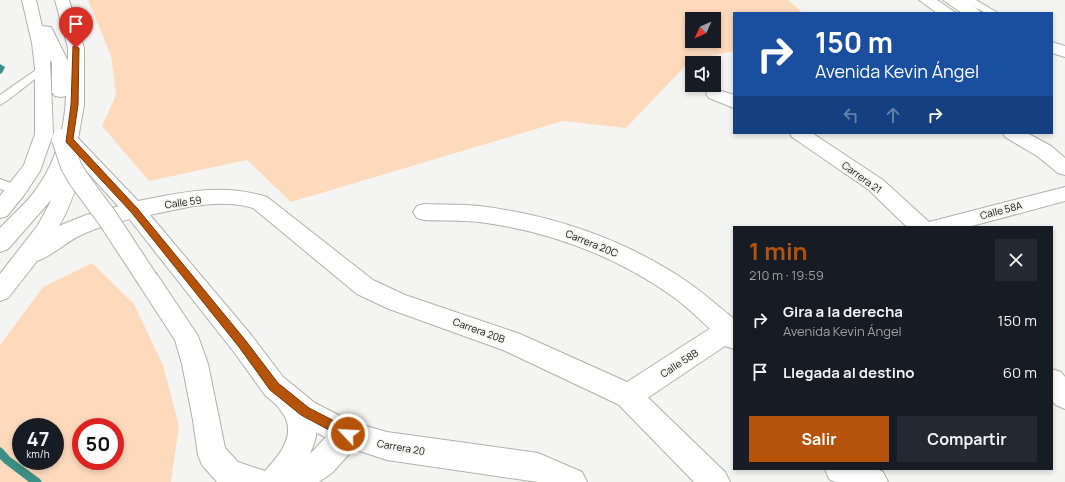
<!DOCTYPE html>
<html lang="es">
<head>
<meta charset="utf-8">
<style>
  body { margin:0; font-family:Manrope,sans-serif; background:#242831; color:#f1f3f6; height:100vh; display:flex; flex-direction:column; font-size:15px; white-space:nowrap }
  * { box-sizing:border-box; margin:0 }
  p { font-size:13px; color:#9ea1a6 }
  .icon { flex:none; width:22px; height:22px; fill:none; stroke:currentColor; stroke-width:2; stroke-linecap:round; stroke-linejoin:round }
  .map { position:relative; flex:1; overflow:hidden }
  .side { position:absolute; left:733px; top:226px; width:320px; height:244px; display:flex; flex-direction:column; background:#171b24; border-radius:0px; box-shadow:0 2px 6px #0003 }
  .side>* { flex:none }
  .guide { position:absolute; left:733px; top:12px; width:320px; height:122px; border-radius:0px; box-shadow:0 2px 6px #0003; background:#1a4fa0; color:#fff; overflow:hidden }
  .needle { width:26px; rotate:225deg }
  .buttons { position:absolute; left:685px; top:12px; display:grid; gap:8px }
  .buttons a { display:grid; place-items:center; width:36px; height:36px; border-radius:0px; background:#171b24; box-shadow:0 2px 6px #0003; font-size:20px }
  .speed { position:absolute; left:12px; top:418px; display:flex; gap:8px; font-size:20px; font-weight:700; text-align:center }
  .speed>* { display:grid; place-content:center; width:52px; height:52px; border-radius:50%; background:#171b24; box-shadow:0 2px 6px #0003; line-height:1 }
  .speed small { font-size:10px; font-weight:400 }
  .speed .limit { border:6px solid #d22; background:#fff; color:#111 }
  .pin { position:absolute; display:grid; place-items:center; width:34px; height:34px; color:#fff; margin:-41px -17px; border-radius:50% 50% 50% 0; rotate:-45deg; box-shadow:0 0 4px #0007 }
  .pin .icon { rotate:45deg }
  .me { position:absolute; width:44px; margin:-22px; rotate:295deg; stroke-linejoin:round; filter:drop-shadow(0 0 3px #0008) }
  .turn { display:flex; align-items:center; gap:14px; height:84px; padding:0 16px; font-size:18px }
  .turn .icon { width:52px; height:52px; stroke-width:2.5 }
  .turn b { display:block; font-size:28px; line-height:34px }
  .lanes { display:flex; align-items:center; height:38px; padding:0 16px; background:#0003; justify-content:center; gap:20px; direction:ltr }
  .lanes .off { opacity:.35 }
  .round { display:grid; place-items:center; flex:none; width:42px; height:42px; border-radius:0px; background:#242831 }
  .head { display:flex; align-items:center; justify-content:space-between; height:68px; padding:0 16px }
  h1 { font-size:24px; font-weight:700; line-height:30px; color:#b45309 }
  .action { display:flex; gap:8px; margin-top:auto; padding:8px 16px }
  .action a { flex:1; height:46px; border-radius:0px; background:#b45309; color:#fff; font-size:16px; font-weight:700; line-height:46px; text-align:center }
  .action a+a { background:#242831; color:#f1f3f6 }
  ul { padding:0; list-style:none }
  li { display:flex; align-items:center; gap:12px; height:52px; padding:0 16px }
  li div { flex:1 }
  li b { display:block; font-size:15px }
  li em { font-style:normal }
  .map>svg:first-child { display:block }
</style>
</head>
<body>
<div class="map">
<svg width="1065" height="482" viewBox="0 0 1065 482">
  <rect width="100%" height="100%" fill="#f4f5f2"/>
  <!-- green -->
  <path fill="#fedabd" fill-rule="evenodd" d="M88 0H788L803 13H734V51L691 60 626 128 563 121 291 202 247 160 149 181 102 126 116 95 111 56ZM692 19H714V41H692Z
    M92 263 134 304 163 365 179 426 171 482H0V345L43 287ZM21 427H55V461H21ZM81 427H115V461H81Z"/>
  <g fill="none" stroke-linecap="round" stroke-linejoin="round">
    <!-- stream -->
    <path fill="#3c8f86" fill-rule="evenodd" d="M0 64 5 67 2 73 0 74Z
      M0 447 3 449 10 457 40 479 42 482H29L4 463 0 459Z"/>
    <!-- lane casing -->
    <g stroke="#b0b1ae" stroke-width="2">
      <path id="lane" d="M950 0H976L998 13H986L971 5 955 3Z
        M43 65 48 68 47 70C38 76 6 103 0 105V95Z
        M0 179 22 187 24 190 22 193 17 195 0 189Z"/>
    </g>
    <!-- street casing -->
    <g stroke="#b0b1ae" stroke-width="2">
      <path id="street" d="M715 89 734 95V108L709 98 706 94 709 90Z
        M1003 133H1027L1051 146 1065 158V175L1058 173 1037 156 1005 137Z
        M424 204C442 205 461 204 479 206 553 215 627 240 689 283 705 294 719 307 734 319V339L729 341 720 338C704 324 689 308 672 296 614 255 548 231 479 222 460 220 442 221 424 220L417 218 413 212 417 206Z
        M628 383 637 387 725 472 730 482H694L619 405 615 396 619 387Z"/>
    </g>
    <!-- secondary casing -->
    <g stroke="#b0b1ae" stroke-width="2">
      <path id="secondary" d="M790 133H812L883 180 929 222 1065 187V201L968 227H907L869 190 792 137Z
        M69 134 76 136 138 201C183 192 222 183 267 197L373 280 405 295 520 334 627 382 720 322 729 319 734 321V349L725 346 637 405 628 409 503 350 389 309 357 294 253 208C220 198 183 208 150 215L252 336 283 377 315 403 352 422 387 432 538 453 582 472 587 482H538L387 460 338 444 295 421 265 395 234 352 127 216 62 144 60 140 62 136Z
        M1052 369 1061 372 1065 377V409L1056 405 1052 401Z
        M825 469H877L883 472 888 482H835L829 479Z"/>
    </g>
    <!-- primary casing -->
    <g stroke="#b0b1ae" stroke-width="2">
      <path id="primary" d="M22 0H36L42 26 51 27 68 61V48L55 0H69L84 48V105L75 156 80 161C78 185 71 205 59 226L86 215 134 202 141 204 145 210 141 216C120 222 99 226 79 236 65 243 52 256 37 261L8 298 0 301V274L38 225 52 199 8 249 0 252V228C12 215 27 203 37 188 56 162 65 128 66 96L61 97 55 96 52 92V63L50 60 53 134 40 171 24 195 7 216 0 218V196L24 165 35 134V68L32 43Z
        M919 0H937L956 13H937Z
        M943 0C956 0 972 1 981 13H962Z
        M1052 42 1065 46V57L1052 53Z
        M148 271 156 273 198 336 208 364 225 448 238 462 265 471C277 457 294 440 286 419 283 412 276 406 273 398L277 389 286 385C305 393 318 415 316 436 315 442 312 448 310 454L338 424 348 420 358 424 362 434 358 444 333 472 319 482H217L202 465 198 455 193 420 182 364 175 340 136 280 140 273Z"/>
    </g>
    <!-- lane -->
    <use href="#lane" fill="#fff" fill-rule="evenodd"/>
    <!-- street -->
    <use href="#street" fill="#fff" fill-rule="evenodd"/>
    <!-- secondary -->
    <use href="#secondary" fill="#fff" fill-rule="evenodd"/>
    <!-- primary -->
    <use href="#primary" fill="#fff" fill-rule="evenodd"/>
    <!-- primary-bridge casing -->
    <g stroke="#b0b1ae" stroke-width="22" stroke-linecap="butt">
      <path id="primary-bridge" d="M62 139 71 166 78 178 108 219 148 280"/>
    </g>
    <!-- primary-bridge -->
    <use href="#primary-bridge" stroke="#fff" stroke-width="20"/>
  </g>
  <!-- route -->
  <path fill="#b45309" stroke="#753606" d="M73 46 79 48 78 105 73 139 137 208 246 341 278 383 309 408 352 430 354 434 352 438 348 440 344 438 301 415 270 390 239 347 131 212 66 142 71 105Z"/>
  <g text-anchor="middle" stroke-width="3" stroke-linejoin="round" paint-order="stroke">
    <!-- street labels -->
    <g font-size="10" fill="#131413" stroke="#f4f5f2">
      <text transform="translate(862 177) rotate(36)" y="4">Carrera 21</text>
      <text transform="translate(183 202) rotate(-8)" y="4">Calle 59</text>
      <text transform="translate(1001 210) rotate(-15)" y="4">Calle 58A</text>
      <text transform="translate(592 243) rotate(22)" y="4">Carrera 20C</text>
      <text transform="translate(479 330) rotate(20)" y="4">Carrera 20B</text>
      <text transform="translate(679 363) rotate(-33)" y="4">Calle 58B</text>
      <text transform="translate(401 447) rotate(10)" y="4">Carrera 20</text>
    </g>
  </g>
</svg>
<div class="buttons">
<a><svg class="needle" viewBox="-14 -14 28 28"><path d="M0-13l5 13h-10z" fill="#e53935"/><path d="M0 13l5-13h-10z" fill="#9ea1a6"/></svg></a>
<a><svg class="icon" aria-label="sound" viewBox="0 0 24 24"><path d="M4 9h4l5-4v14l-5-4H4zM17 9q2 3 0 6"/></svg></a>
</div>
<div class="speed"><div>47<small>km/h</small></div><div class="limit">50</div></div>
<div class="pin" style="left:76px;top:48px;background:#d93025"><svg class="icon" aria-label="arrive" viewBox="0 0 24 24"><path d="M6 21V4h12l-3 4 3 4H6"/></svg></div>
<svg class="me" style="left:348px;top:434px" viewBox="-20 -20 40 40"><circle r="17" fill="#b45309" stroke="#fff" stroke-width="3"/><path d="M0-11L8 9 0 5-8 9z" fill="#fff"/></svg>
<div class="guide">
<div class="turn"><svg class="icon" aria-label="right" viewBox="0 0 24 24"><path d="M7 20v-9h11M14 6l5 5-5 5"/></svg><div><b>150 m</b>Avenida Kevin Ángel</div></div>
<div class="lanes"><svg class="icon off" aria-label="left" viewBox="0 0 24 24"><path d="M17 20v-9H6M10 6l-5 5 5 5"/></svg><svg class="icon off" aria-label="ahead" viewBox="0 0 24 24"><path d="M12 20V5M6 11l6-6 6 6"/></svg><svg class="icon" aria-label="right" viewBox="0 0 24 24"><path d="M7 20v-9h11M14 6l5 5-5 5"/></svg></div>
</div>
<section class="side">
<div class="head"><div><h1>1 min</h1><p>210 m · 19:59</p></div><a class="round"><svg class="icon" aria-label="close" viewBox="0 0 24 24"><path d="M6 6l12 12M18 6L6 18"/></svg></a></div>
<ul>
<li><svg class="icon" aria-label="right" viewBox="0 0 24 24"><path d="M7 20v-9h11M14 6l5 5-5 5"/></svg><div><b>Gira a la derecha</b><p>Avenida Kevin Ángel</p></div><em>150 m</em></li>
<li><svg class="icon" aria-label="arrive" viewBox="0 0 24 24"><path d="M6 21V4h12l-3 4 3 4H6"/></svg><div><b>Llegada al destino</b></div><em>60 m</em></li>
</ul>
<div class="action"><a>Salir</a><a>Compartir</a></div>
</section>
</div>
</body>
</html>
